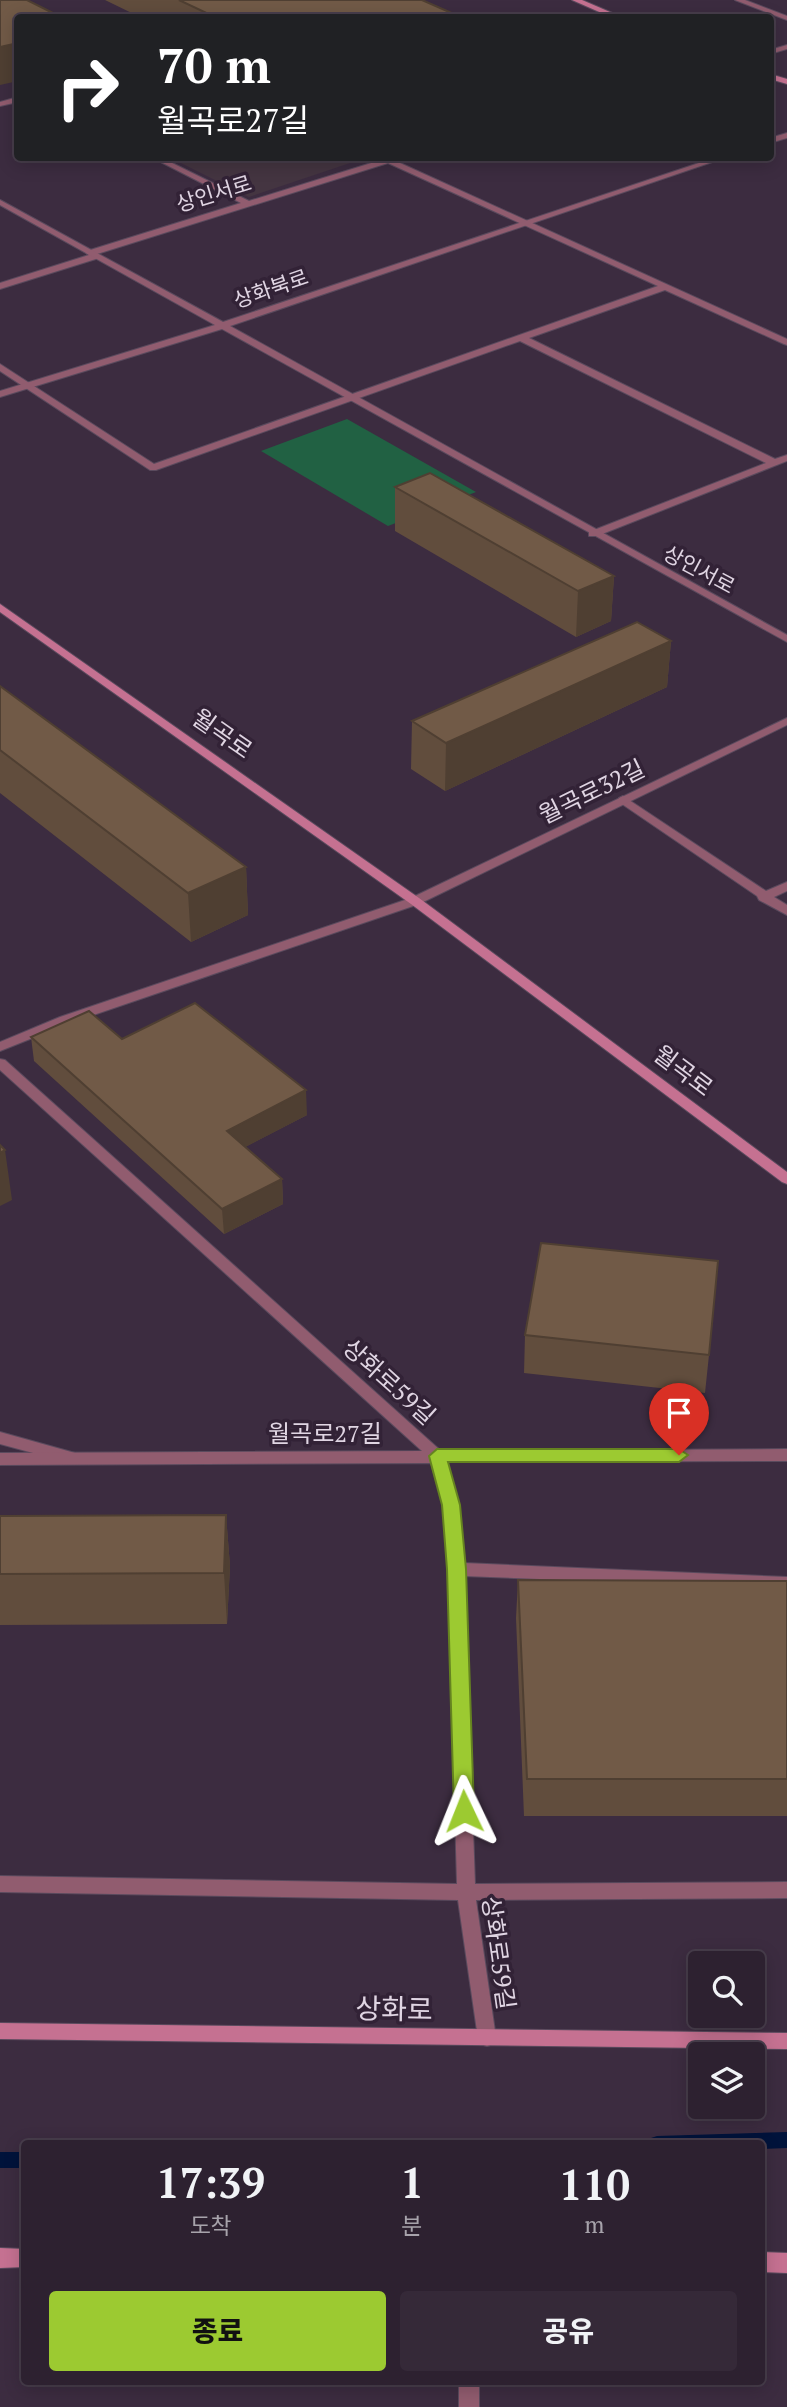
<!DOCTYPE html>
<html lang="ko">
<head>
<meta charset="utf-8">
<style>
  body { margin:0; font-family:"PT Serif","Noto Sans KR",serif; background:#352938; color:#f1f3f6; height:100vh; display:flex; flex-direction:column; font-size:26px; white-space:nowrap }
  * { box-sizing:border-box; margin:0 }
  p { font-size:23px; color:#a7a3ab }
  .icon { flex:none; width:38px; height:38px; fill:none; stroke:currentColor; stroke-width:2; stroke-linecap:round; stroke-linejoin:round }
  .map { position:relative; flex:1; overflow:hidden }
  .drawer { position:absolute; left:21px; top:2140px; width:744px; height:245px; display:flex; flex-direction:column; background:#2d2130; border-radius:7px; box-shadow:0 4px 18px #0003,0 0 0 2px #483e4c }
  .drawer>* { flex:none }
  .hud { position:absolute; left:14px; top:14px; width:760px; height:147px; border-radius:7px; box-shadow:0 4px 18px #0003,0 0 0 2px #483e4c; background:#202124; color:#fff; overflow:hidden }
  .buttons { position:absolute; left:688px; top:1951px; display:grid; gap:14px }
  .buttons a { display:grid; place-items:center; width:77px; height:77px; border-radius:7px; background:#2d2130; box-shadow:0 4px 18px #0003,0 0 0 2px #483e4c; font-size:35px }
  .pin { position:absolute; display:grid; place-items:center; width:60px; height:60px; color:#fff; margin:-72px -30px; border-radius:50% 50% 50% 0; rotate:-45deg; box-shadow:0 0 7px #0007 }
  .pin .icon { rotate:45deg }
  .me { position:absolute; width:77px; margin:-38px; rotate:358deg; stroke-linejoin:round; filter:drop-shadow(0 0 5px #0008) }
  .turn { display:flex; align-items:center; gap:24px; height:147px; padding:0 28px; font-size:32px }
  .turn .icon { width:91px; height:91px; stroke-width:2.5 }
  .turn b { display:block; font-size:49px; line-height:60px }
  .eta { display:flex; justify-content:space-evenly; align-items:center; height:119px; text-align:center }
  .eta b { font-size:42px; font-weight:800; line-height:49px }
  .cta { display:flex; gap:14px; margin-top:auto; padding:14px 28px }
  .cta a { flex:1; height:80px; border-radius:7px; background:#9cca31; color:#111; font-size:28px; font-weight:800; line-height:80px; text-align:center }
  .cta a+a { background:#352938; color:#f1f3f6 }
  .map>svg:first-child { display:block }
</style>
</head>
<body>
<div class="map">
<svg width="787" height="2407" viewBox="0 0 787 2407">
  <rect width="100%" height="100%" fill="#3c2c40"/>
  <!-- commercial -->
  <path fill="#443541" d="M171 158H353L359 160 249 197Z"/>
  <!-- green -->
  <path fill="#216143" d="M347 419 476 492 388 526 261 451Z"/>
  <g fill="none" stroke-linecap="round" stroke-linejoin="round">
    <!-- stream -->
    <path fill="#00133b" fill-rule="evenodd" d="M787 2132V2148L761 2149V2144H649L651 2138 657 2136Z
      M0 2152H24V2168H0Z"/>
    <!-- service casing -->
    <g stroke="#5a4a5d" stroke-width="2">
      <path id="service" d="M623 796 766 891 787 882V891L774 897 787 905V915L759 900 757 896 619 802V798Z
        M0 1432 75 1453 78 1457 75 1461 70 1463 0 1444Z"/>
    </g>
    <!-- minor casing -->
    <g stroke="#5a4a5d" stroke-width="2">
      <path id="minor" d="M735 0H745L787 16V20Z
        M787 45V49L770 54V50Z
        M18 97V102L0 106V102Z
        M153 158H162L249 201 381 160 380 158H389L787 339V345L784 344 665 290 529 338 775 459 787 455V461L597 536H589V532L766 463 520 341 156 470H150L0 371V364L154 464 658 286 388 163 97 254 100 256 99 258 0 289V283L89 255 86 253 87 251 241 203Z
        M787 718V725L419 904 70 1023 0 1051V1042L60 1017 411 898Z
        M0 1059 5 1060 441 1451 787 1449V1461L447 1462 459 1505 464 1563 787 1577V1589L464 1576 475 1884 787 1882V1898L476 1900 496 2038 494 2044 487 2046 480 2044 478 2038 458 1900 0 1892V1876L457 1884 448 1569 443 1505 431 1463 0 1465V1453L422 1451 0 1070Z
        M459 2382H479V2407H459Z"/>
    </g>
    <!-- tertiary casing -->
    <g stroke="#5a4a5d" stroke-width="2">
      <path id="tertiary" d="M787 133V138L770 143V138Z
        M714 158H724L230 326 787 635V642L222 329 0 397V391L215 325 0 205V200L223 322Z"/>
    </g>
    <!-- secondary casing -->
    <g stroke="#5a4a5d" stroke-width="2">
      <path id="secondary" d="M572 0H582L624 18H613Z
        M770 74 787 79V84L770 79Z
        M0 604 419 898 787 1172V1184L782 1182 411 904 0 612Z
        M0 2023 787 2033V2049L0 2039Z
        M0 2248 24 2249V2267L0 2268Z
        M761 2252 787 2253V2273L761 2272Z"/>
    </g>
    <!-- service -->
    <use href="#service" fill="#915c6f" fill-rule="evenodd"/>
    <!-- minor -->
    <use href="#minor" fill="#915c6f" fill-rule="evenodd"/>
    <!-- tertiary -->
    <use href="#tertiary" fill="#915c6f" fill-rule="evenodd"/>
    <!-- secondary -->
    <use href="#secondary" fill="#c57191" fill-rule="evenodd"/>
  </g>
  <!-- wall -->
  <path fill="#614d3d" d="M105 0H422L463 18H142Z
    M395 487 614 576 611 621 576 637 395 531Z
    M671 641 667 687 445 791 411 769 412 721Z
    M0 686 246 867 248 915 191 942 0 793Z
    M31 1037 122 1039 307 1115 245 1147 282 1179 283 1204 224 1234 34 1061Z
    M525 1335 709 1355 705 1393 524 1373Z
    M226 1515 230 1566 227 1624 0 1625V1516Z
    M518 1580 787 1581V1816H524L516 1618Z"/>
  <!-- shaded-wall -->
  <path fill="#4f3f32" d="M18 43V81L0 85V47Z
    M614 576 611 621 576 637 578 591Z
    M671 641 667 687 445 791 446 743Z
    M246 867 248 915 191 942 188 893Z
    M306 1090 307 1115 228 1156 227 1131Z
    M5 1150 12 1200 0 1206V1153Z
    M282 1179 283 1204 224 1234 222 1209Z
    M226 1515 230 1566 227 1624 224 1573Z"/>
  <!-- building -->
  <path fill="#715a47" stroke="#4f3f32" stroke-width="2" d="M0 0H27L63 18H18V43L0 47Z
    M179 0H422L463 18H217Z
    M430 473 614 576 578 591 395 487Z
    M637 622 671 641 446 743 412 721Z
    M0 686 246 867 188 893 0 750Z
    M195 1003 306 1090 227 1131 282 1179 222 1209 31 1037 89 1011 122 1039Z
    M0 1145 5 1150 0 1153Z
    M541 1243 718 1261 709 1355 525 1335Z
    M226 1515 224 1573 0 1574V1516Z
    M518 1580 787 1581V1779H527Z"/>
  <!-- route -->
  <path fill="#9cca31" stroke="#658320" stroke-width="2" d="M437 1449H679L688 1455 679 1462H448L460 1505 466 1569 474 1811 471 1817H457L454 1811 447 1569 442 1505 429 1456Z"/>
  <g text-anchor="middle" stroke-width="7" stroke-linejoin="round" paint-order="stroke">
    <!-- far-street labels -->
    <g font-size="21" fill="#e0d5e3" stroke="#322236">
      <text transform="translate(214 194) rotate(-17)" y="7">상인서로</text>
      <text transform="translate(271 289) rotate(-19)" y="7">상화북로</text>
      <text transform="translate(699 570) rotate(28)" y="7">상인서로</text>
    </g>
    <!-- street labels -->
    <g font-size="24" fill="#e0d5e3" stroke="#322236">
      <text transform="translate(222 734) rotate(35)" y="8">월곡로</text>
      <text transform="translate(592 792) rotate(-26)" y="8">월곡로32길</text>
      <text transform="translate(683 1071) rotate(37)" y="8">월곡로</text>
      <text transform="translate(389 1382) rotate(42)" y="8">상화로59길</text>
      <text x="325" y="1442">월곡로27길</text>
      <text transform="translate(498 1953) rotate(82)" y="8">상화로59길</text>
    </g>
    <!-- near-street labels -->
    <g font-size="28" fill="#e0d5e3" stroke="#322236">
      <text transform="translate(394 2009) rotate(1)" y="10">상화로</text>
    </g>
  </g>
</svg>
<div class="buttons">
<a><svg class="icon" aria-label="search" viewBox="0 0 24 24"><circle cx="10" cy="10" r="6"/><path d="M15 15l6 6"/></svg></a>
<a><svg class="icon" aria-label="layers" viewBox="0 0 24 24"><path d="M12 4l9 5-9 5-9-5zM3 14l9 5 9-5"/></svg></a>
</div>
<div class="pin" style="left:679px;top:1455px;background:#d93025"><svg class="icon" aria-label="arrive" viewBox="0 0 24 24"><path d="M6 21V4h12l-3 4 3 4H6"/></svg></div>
<svg class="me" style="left:464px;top:1811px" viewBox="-20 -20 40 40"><path d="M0-17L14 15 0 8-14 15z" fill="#9cca31" stroke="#fff" stroke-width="4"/></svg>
<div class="hud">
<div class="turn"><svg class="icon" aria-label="right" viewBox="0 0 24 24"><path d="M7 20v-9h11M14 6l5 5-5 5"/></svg><div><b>70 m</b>월곡로27길</div></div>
</div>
<section class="drawer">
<div class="eta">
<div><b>17:39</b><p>도착</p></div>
<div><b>1</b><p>분</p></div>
<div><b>110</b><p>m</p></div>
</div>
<div class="cta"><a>종료</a><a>공유</a></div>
</section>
</div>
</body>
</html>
